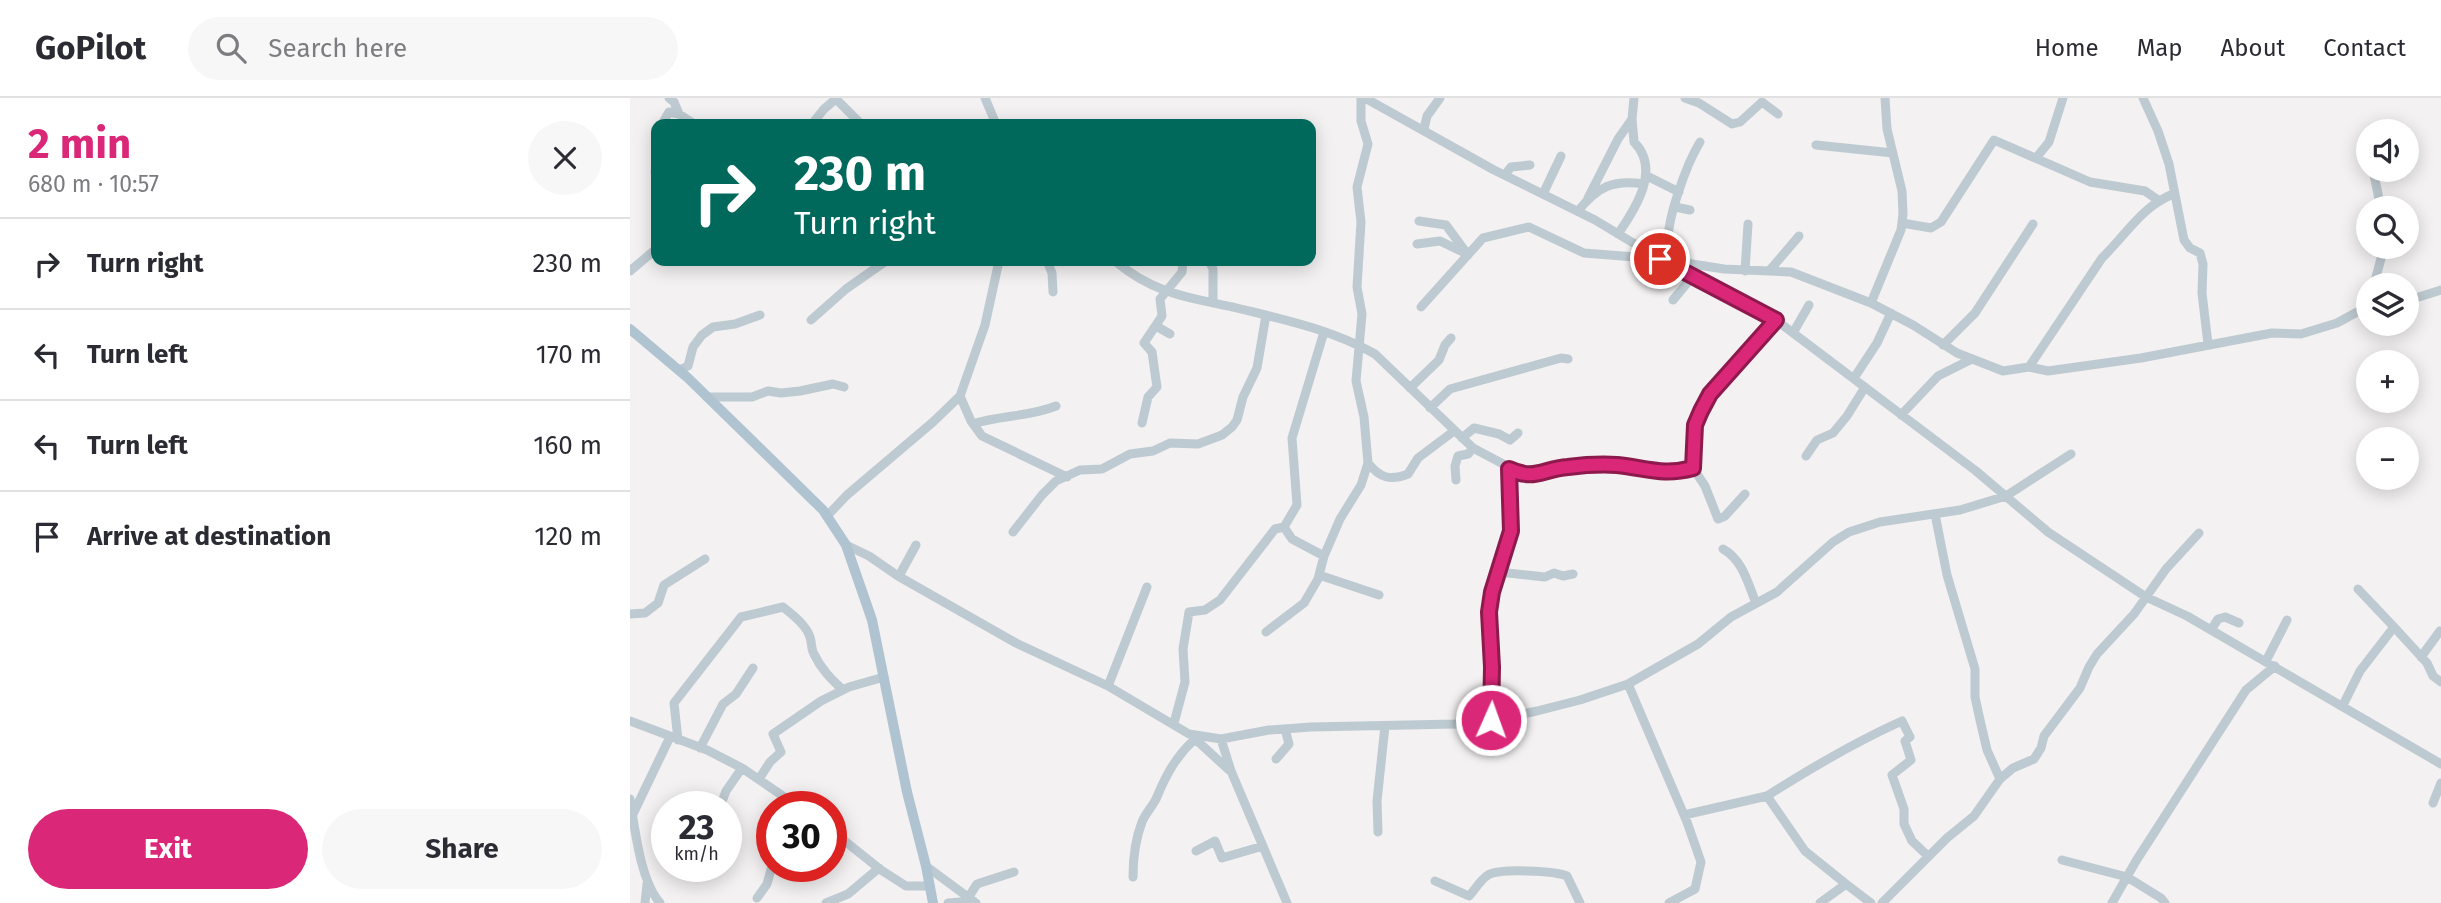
<!DOCTYPE html>
<html lang="en">
<head>
<meta charset="utf-8">
<style>
  body { margin:0; font-family:"Fira Sans",sans-serif; background:#f7f7f7; color:#2b2b33; height:100vh; display:flex; flex-direction:column; font-size:26px; white-space:nowrap }
  * { box-sizing:border-box; margin:0 }
  p { font-size:23px; color:#7c7c81 }
  .icon { flex:none; width:38px; height:38px; fill:none; stroke:currentColor; stroke-width:2; stroke-linecap:round; stroke-linejoin:round }
  .map { position:relative; flex:1; overflow:hidden }
  .details { display:flex; flex-direction:column; background:#fff; width:630px }
  .details>* { flex:none }
  .top-card { position:absolute; left:21px; top:21px; width:665px; height:147px; border-radius:14px; box-shadow:0 4px 18px #0003; background:#00695c; color:#fff; overflow:hidden }
  .buttons { position:absolute; left:1726px; top:21px; display:grid; gap:14px }
  .buttons a { display:grid; place-items:center; width:63px; height:63px; border-radius:50%; background:#fff; box-shadow:0 4px 18px #0003; font-size:35px }
  .speed { position:absolute; left:21px; top:693px; display:flex; gap:14px; font-size:35px; font-weight:700; text-align:center }
  .speed>* { display:grid; place-content:center; width:91px; height:91px; border-radius:50%; background:#fff; box-shadow:0 4px 18px #0003; line-height:1 }
  .speed small { font-size:18px; font-weight:400 }
  .speed .limit { border:10px solid #d22; background:#fff; color:#111 }
  .pin { position:absolute; display:grid; place-items:center; width:60px; height:60px; color:#fff; margin:-30px; border:4px solid #fff; border-radius:50%; box-shadow:0 2px 7px #0007 }
  .me { position:absolute; width:77px; margin:-38px; rotate:2deg; stroke-linejoin:round; filter:drop-shadow(0 0 5px #0008) }
  .turn { display:flex; align-items:center; gap:24px; height:147px; padding:0 28px; font-size:32px }
  .turn .icon { width:91px; height:91px; stroke-width:2.5 }
  .turn b { display:block; font-size:49px; line-height:60px }
  .round { display:grid; place-items:center; flex:none; width:74px; height:74px; border-radius:37px; background:#f7f7f7 }
  .overview { display:flex; align-items:center; justify-content:space-between; height:119px; padding:0 28px }
  h1 { font-size:42px; font-weight:700; line-height:52px; color:#db2777 }
  .action { display:flex; gap:14px; margin-top:auto; padding:14px 28px }
  .action a { flex:1; height:80px; border-radius:42px; background:#db2777; color:#fff; font-size:28px; font-weight:700; line-height:80px; text-align:center }
  .action a+a { background:#f7f7f7; color:#2b2b33 }
  ul { padding:0; list-style:none }
  li { display:flex; align-items:center; gap:21px; height:91px; padding:0 28px; border-top:2px solid #e1e1e2 }
  li div { flex:1 }
  li b { display:block; font-size:26px }
  li em { font-style:normal }
  header { display:flex; align-items:center; gap:42px; box-sizing:border-box; height:98px; padding:0 35px; background:#fff; border-bottom:2px solid #e1e1e2 }
  header strong { font-size:33px }
  nav { display:flex; gap:38px; margin-inline-start:auto; font-size:24px }
  .search { width:490px; height:63px; background:#f7f7f7; display:flex; align-items:center; gap:18px; box-sizing:border-box; padding:0 24px; border-radius:38px; color:#7c7c81; font-size:26px }
  main { display:flex; flex:1; min-height:0 }
  .map>svg:first-child { display:block }
</style>
</head>
<body>
<header>
<strong>GoPilot</strong>
<div class="search"><svg class="icon" aria-label="search" viewBox="0 0 24 24"><circle cx="10" cy="10" r="6"/><path d="M15 15l6 6"/></svg>Search here</div>
<nav><a>Home</a><a>Map</a><a>About</a><a>Contact</a></nav>
</header>
<main>
<section class="details">
<div class="overview"><div><h1>2 min</h1><p>680 m · 10:57</p></div><a class="round"><svg class="icon" aria-label="close" viewBox="0 0 24 24"><path d="M6 6l12 12M18 6L6 18"/></svg></a></div>
<ul>
<li><svg class="icon" aria-label="right" viewBox="0 0 24 24"><path d="M7 20v-9h11M14 6l5 5-5 5"/></svg><div><b>Turn right</b></div><em>230 m</em></li>
<li><svg class="icon" aria-label="left" viewBox="0 0 24 24"><path d="M17 20v-9H6M10 6l-5 5 5 5"/></svg><div><b>Turn left</b></div><em>170 m</em></li>
<li><svg class="icon" aria-label="left" viewBox="0 0 24 24"><path d="M17 20v-9H6M10 6l-5 5 5 5"/></svg><div><b>Turn left</b></div><em>160 m</em></li>
<li><svg class="icon" aria-label="arrive" viewBox="0 0 24 24"><path d="M6 21V4h12l-3 4 3 4H6"/></svg><div><b>Arrive at destination</b></div><em>120 m</em></li>
</ul>
<div class="action"><a>Exit</a><a>Share</a></div>
</section>
<div class="map">
<svg width="1811" height="805" viewBox="0 0 1811 805">
  <rect width="100%" height="100%" fill="#f3f1f1"/>
  <g fill="none" stroke-linecap="round" stroke-linejoin="round">
    <!-- minor -->
    <path stroke="#becad1" stroke-width="9" d="M39 0 44 4 49 16
      M355 0 366 26
      M735 0 864 72 965 122 1030 161 1146 222 1346 373 1418 434 1516 499 1557 518 1811 666
      M1055 0 1069 5 1102 26 1110 24 1132 4 1148 16
      M1513 0 1528 33 1539 66 1554 142 1560 150 1570 155 1573 166 1572 195 1578 246
      M206 1 231 26
      M32 26 39 14 49 16 64 26
      M182 26 194 11 207 0
      M794 31 797 18 810 0
      M1186 47 1263 55
      M1406 60 1419 44 1433 0
      M25 74 26 75
      M875 77 881 69 900 67
      M1744 77 1751 110
      M1017 78 1049 94
      M913 96 931 58
      M958 100 988 41 1002 21
      M1045 109 1060 112
      M948 113C967 89 983 81 1014 86
      M789 123 816 127 838 157
      M1272 125 1301 130 1311 124 1364 42 1460 84 1515 93 1528 102
      M988 136C1006 110 1031 71 1004 44L1002 21 1004 0
      M787 146 810 143 837 156
      M1030 161 1038 151C1035 125 1056 67 1070 44
      M417 163 422 175 423 194
      M485 163C523 195 556 199 603 209 651 221 701 231 745 256L843 350 894 377C925 373 955 364 987 367 1016 370 1033 378 1063 370
      M579 163 583 171V205
      M1140 172 1169 138
      M0 173 26 151
      M1115 173 1118 126
      M1744 187 1754 149
      M1043 202 1063 178
      M1776 203 1811 192
      M1241 205 1271 132 1273 116 1272 93 1257 31 1255 0
      M791 209 853 140 899 129 954 155 1030 161 1094 171 1161 174 1241 205 1283 227 1327 255 1373 273 1399 269 1418 273 1511 260 1642 235 1671 236 1707 225 1738 208
      M181 222 216 191 256 163
      M526 228 540 236
      M1163 235 1179 207
      M1313 247 1345 215 1403 126
      M1399 269 1472 160C1496 137 1511 109 1543 96
      M49 272 58 268 63 249 72 237 83 229 105 226 130 217
      M1224 280 1247 245 1261 215
      M780 290 809 262 815 247 821 240
      M330 298 341 323 352 338 437 379
      M77 299H122L138 293 151 295 170 293 203 286 214 289
      M800 310 820 291 931 260 938 261
      M1271 317 1308 278 1342 261
      M512 325 518 299 527 289 522 254 514 245 532 218 530 201 552 174 553 163
      M343 326C370 317 399 319 426 308
      M832 340 844 330 869 336 880 342 888 335
      M1176 358 1187 342 1203 335 1217 318 1235 289
      M738 365C750 380 760 383 778 376L788 360 824 333
      M826 382 825 368 828 358 838 356 843 350
      M1115 396 1095 418 1088 421 1075 388 1063 370 1065 327 1080 296 1146 222
      M1305 416 1317 477 1345 571V599L1350 622 1357 652 1370 681
      M197 418 217 397 303 324 330 298 355 227 369 163
      M654 429 667 407 662 340 694 234
      M383 434 412 397 426 383 450 372 472 371 500 356 523 353 540 345 568 346 592 337 602 329 607 322 613 299 627 270 636 217
      M216 447 239 458 268 478 386 545 478 588 559 636 591 641 639 632 681 629 825 626 861 622 907 613 950 602 998 586 1068 546 1101 519 1147 494 1203 444 1219 434 1250 424 1330 412 1376 398 1441 356
      M1093 451C1113 462 1118 486 1126 505
      M869 474 915 479 924 475 933 478 943 476
      M689 477 749 497
      M269 478 286 447
      M1728 491 1764 529
      M0 516 15 515 28 505 34 487 75 461
      M1581 532 1588 521 1595 519 1609 525
      M636 534 674 505 688 481 694 458 710 421 731 387 738 365 734 319 726 283 732 216 727 189 731 124 727 89 738 46 731 23V0
      M1791 559 1810 533
      M1636 563 1657 522
      M998 586 1057 724 1071 764 1065 791 1039 805
      M478 588 517 489
      M1713 607 1730 573 1764 529 1797 565 1803 578 1811 584
      M861 622 862 569 859 514 862 494 881 433 879 371
      M0 623 77 652 112 670 169 709
      M544 625 555 584 553 551 559 514 575 512 590 502 645 431 654 429 662 441 694 458
      M563 639 599 672
      M591 641 601 673 657 805
      M48 642 44 605 111 519 153 509C163 517 176 527 180 539 182 545 181 551 184 556 191 571 201 581 213 592
      M70 650 93 606 106 596 123 570
      M646 661 659 646 655 631
      M129 681 140 664 151 654 143 636 191 603 219 589 254 579
      M1137 698C1181 670 1225 644 1272 623L1280 639 1275 643 1281 662 1262 677 1274 711V726L1282 743 1298 758
      M0 701C5 731 10 782 30 805
      M1803 705 1811 685
      M90 709 96 693 112 670
      M3 716 40 639
      M1054 717 1137 698 1175 753 1216 786
      M201 732 251 772 276 788H300
      M748 734 747 703 755 628
      M566 753 585 743 592 760 633 748
      M1432 762 1497 779 1531 800 1535 805
      M296 768 346 805
      M166 772 168 768
      M503 779C503 761 505 742 512 724 515 716 522 709 526 701 536 677 546 658 565 641
      M805 783 839 798C845 792 850 782 858 777 870 770 925 773 937 778L950 805
      M127 800 137 786 142 768
      M338 800 347 786 384 774
      M15 805 17 786
      M196 805 218 796 249 770
      M318 805 343 803
      M1190 805 1216 786 1241 805
      M1252 805 1317 740 1344 718 1370 681 1383 670 1404 661 1411 650 1414 638 1450 590 1459 569 1467 556 1504 516 1536 471 1569 435
      M1482 805 1506 763 1616 592 1645 568"/>
    <!-- major -->
    <path stroke="#afc3d1" stroke-width="10" d="M0 231 58 280 193 412 216 447 242 522 277 694 296 768 303 805"/>
  </g>
  <g fill="none" stroke-linecap="round" stroke-linejoin="round">
    <!-- route casing -->
    <g stroke="#8e194d" stroke-width="18">
      <path id="route" d="M861 622 862 569 859 514 862 494 881 433 879 371C905 383 912 371 938 369 954 367 971 366 987 367 1017 370 1033 378 1063 370L1065 327 1071 313 1080 296 1146 222 1030 161"/>
    </g>
    <!-- route -->
    <use href="#route" stroke="#db2777" stroke-width="12"/>
  </g>
</svg>
<div class="buttons">
<a><svg class="icon" aria-label="sound" viewBox="0 0 24 24"><path d="M4 9h4l5-4v14l-5-4H4zM17 9q2 3 0 6"/></svg></a>
<a><svg class="icon" aria-label="search" viewBox="0 0 24 24"><circle cx="10" cy="10" r="6"/><path d="M15 15l6 6"/></svg></a>
<a><svg class="icon" aria-label="layers" viewBox="0 0 24 24"><path d="M12 4l9 5-9 5-9-5zM3 14l9 5 9-5"/></svg></a>
<a>+</a>
<a>−</a>
</div>
<div class="speed"><div>23<small>km/h</small></div><div class="limit">30</div></div>
<div class="pin" style="left:1030px;top:161px;background:#d93025"><svg class="icon" aria-label="arrive" viewBox="0 0 24 24"><path d="M6 21V4h12l-3 4 3 4H6"/></svg></div>
<svg class="me" style="left:861px;top:622px" viewBox="-20 -20 40 40"><circle r="17" fill="#db2777" stroke="#fff" stroke-width="3"/><path d="M0-11L8 9 0 5-8 9z" fill="#fff"/></svg>
<div class="top-card">
<div class="turn"><svg class="icon" aria-label="right" viewBox="0 0 24 24"><path d="M7 20v-9h11M14 6l5 5-5 5"/></svg><div><b>230 m</b>Turn right</div></div>
</div>
</div>
</main>
</body>
</html>
